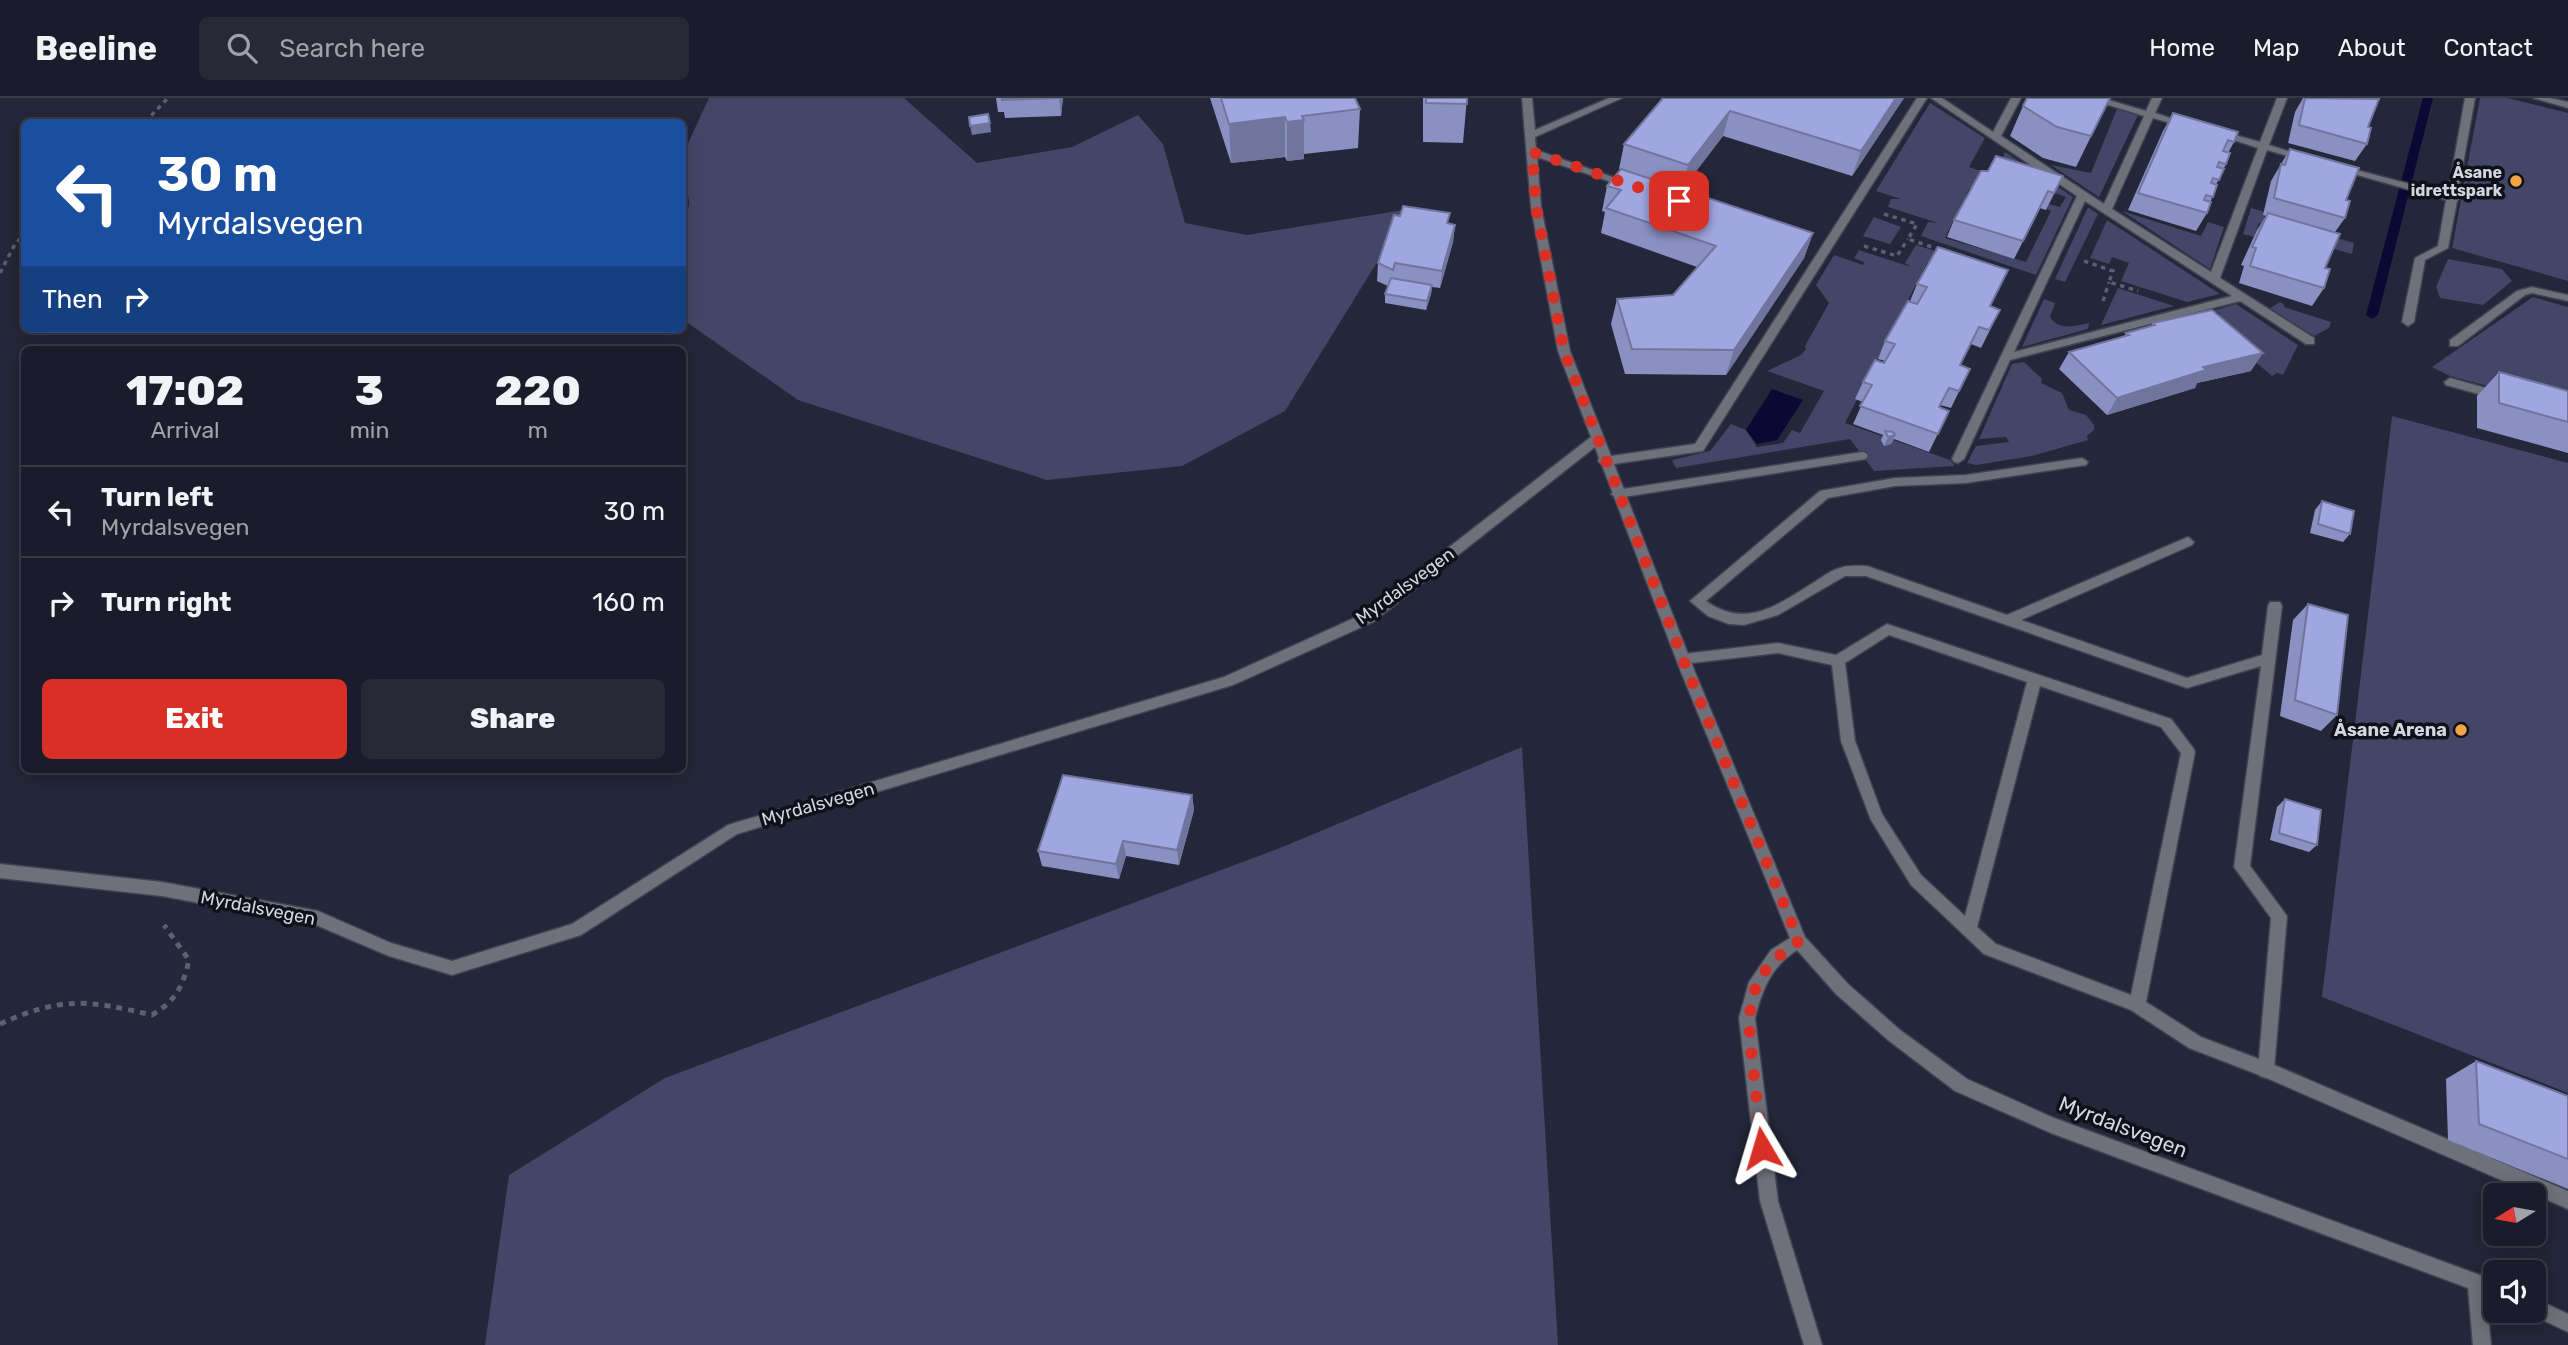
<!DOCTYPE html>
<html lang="en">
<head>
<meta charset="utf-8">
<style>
  body { margin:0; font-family:Rubik,sans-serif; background:#282937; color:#f1f3f6; height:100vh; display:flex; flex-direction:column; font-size:26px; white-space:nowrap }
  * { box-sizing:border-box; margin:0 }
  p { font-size:23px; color:#a0a1a9 }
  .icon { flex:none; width:38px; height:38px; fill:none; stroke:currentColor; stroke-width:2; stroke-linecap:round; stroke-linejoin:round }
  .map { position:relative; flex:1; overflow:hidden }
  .side { position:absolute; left:21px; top:248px; width:665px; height:427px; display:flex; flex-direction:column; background:#1b1c2b; border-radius:10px; box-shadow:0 4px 18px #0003,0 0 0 2px #393a47 }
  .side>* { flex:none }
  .guide { position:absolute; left:21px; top:21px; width:665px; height:214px; border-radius:10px; box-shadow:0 4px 18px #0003,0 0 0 2px #393a47; background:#1a4fa0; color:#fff; overflow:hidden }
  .needle { width:46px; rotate:259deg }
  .buttons { position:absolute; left:2483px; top:1085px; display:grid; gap:14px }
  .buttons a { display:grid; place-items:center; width:63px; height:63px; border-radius:10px; background:#1b1c2b; box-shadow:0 4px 18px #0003,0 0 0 2px #393a47; font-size:35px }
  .pin { position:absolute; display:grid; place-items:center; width:60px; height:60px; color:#fff; margin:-30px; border-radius:14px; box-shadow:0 4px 10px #0006 }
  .me { position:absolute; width:77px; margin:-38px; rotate:353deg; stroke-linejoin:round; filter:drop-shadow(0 0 5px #0008) }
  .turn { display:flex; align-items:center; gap:24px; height:147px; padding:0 21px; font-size:32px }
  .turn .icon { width:91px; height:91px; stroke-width:2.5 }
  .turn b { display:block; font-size:49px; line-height:60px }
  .then { display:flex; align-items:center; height:66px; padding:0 21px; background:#0003; gap:14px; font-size:26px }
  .eta { display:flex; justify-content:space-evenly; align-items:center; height:119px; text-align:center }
  .eta b { font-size:42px; font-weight:800; line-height:49px }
  .primary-button { display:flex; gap:14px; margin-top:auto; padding:14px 21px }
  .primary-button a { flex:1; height:80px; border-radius:10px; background:#d93025; color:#fff; font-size:28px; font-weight:800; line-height:80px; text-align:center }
  .primary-button a+a { background:#282937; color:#f1f3f6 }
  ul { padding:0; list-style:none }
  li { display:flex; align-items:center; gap:21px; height:91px; padding:0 21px; border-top:2px solid #393a47 }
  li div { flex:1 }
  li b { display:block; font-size:26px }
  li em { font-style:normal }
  header { display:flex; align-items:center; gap:42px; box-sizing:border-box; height:98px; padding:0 35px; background:#1b1c2b; border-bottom:2px solid #393a47 }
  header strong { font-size:33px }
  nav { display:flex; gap:38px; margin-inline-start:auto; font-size:24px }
  .search { width:490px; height:63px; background:#282937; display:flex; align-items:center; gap:18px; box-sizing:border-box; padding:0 24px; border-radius:10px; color:#a0a1a9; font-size:26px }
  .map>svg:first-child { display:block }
</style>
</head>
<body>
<header>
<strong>Beeline</strong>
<div class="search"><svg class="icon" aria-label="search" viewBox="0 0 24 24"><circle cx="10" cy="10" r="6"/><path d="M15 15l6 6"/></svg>Search here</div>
<nav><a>Home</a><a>Map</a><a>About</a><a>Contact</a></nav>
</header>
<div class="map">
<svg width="2568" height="1247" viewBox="0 0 2568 1247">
  <rect width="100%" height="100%" fill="#242639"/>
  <!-- green -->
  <path fill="#434667" d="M709 0H904L977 65 1072 49 1138 17 1163 46 1185 125 1247 137 1410 111 1285 313 1182 368 1047 382 798 302 682 221 683 145 689 105 683 56Z
    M2480 0H2507L2568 15V183L2452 150Z
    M1930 5 1985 40 1969 69 1981 73 1976 85 1969 91 1945 140 2026 164 2051 113 2047 111 2049 106 2060 109 2066 99 1997 74 2005 54 2073 99 2036 177 1921 138 1928 124 1938 125 1888 109 1891 101H1901L1876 93Z
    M2117 11 2138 17 2099 99 2051 67 2091 75Z
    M2088 109 2098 116 2065 184 2055 181Z
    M2251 110 2265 114 2264 119 2354 145 2352 156 2327 149 2328 145 2259 125 2254 139 2243 136Z
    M2122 113 2201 138 2208 124 2224 129 2210 171Z
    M1874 119 1901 129 1890 146 1863 138Z
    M2107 122 2220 196 2187 204 2121 183 2129 165 2112 159 2109 166 2090 160Z
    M1916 147 1978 166 1927 165 1845 325 1950 362 1955 368 1874 373 1850 341 1676 370 1672 362 1710 353 1731 326 1746 332 1757 349 1783 345 1792 332 1800 335 1824 293 1767 273 1801 257 1806 251 1805 248 1829 205 1816 187 1834 157 1863 167 1864 164 1854 160 1859 152 1911 169 1905 165Z
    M2448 161 2502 171 2512 183 2483 207 2440 200 2436 189Z
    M2118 190 2174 208 2101 227Z
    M2533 199 2568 209V309L2450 278 2432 269Z
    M2044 201 2055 205 2050 219C2059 233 2075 228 2089 225L2088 231 2022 249Z
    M2280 204 2284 206V209L2331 224 2329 230 2314 238 2270 210Z
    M2236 206 2298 247 2283 277 2277 275 2272 278 2240 251 2212 217 2221 216 2212 213Z
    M2024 264 2042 281 2041 285 2062 295 2069 312 2086 317 2094 327V332L2087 338 2088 342 2032 358 1976 367 1967 365 1976 348 2009 344 2006 339 1979 341 2012 266Z
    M2392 318 2568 365V995L2322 899Z
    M1522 649 1558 1247H485L509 1077 665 980 1280 750Z"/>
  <!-- water -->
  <path fill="#0c0733" d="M1772 291 1803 302 1777 342 1757 346 1746 332Z"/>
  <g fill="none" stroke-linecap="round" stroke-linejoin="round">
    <!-- stream -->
    <path fill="#0c0733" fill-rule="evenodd" d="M2423 0H2433L2378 217 2372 221 2366 217Z"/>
    <!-- lane casing -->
    <g stroke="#404254" stroke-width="3">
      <path id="lane" d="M1862 354 1866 355 1868 358 1866 361 1617 400 1611 396 1617 392Z
        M1887 526 2171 621 2193 650 2195 654 2146 904 2201 939 2272 966 2568 1093V1111L2262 978 2189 950 2131 912 1984 856 1911 787 1871 722 1841 643 1832 567 1778 555 1683 566 1676 561 1683 556 1778 545 1836 557ZM1889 537 2027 584 1965 818 1921 777 1882 716 1855 643 1845 565ZM2040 588 2161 629 2181 655 2131 897 1996 846 1977 829Z"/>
    </g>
    <!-- street casing -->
    <g stroke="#404254" stroke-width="3">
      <path id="street" d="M1522 0H1532L1535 32 1609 0H1622L1535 39 1536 52 1635 87 1626 89 1537 59 1541 109 1570 253 1611 358 1695 346 1917 0H1927L1703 353 1614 366 1695 574 1805 839 1848 886 1900 932 1967 981 2054 1020 2496 1183V1201L2486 1197 2491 1247H2473L2468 1190 2051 1035 1955 993 1888 942 1836 896 1797 852C1771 869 1763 890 1755 920L1778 1103 1822 1247H1804L1760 1103 1739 920 1749 884 1771 852 1790 840 1681 574 1602 367 1598 363 1599 360 1595 349 1373 524 1233 587 737 736 581 837 452 877 389 858 316 827 162 798 0 780V766L162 784 318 813 391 845 452 863 572 826 728 727 1224 579 1363 516 1591 339 1558 253 1531 109Z
        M1931 0H1942L1993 34 2011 0H2021L2001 38 2104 106 2144 18 2086 0H2102L2146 13 2152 0H2162L2155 15 2192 27 2187 30 2153 20 2112 111 2211 174 2258 50 2212 35 2217 32 2260 44 2277 0H2287L2269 47 2310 60 2305 63 2267 52 2220 180 2314 240V246H2306L2240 203 2010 262 1964 361 1958 365 1954 364 1952 361 2077 98ZM2085 103 2102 114 2232 198 2014 254Z
        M2465 0H2475L2457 99 2459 101 2457 103 2448 150 2425 162 2414 224 2408 228 2402 224 2415 160 2438 148 2446 102 2336 71 2341 68 2448 96Z
        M2533 0H2550L2568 4V10Z
        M2532 189 2568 197V203L2532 195 2525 197 2458 248H2450V242L2517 193Z
        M2450 280 2504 295 2506 298 2500 302 2446 287 2444 284Z
        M2082 360 2088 364 2086 367 1966 385 1895 388 1828 400 1706 503C1747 532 1779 506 1816 483 1824 478 1831 472 1840 470 1848 467 1858 468 1867 468L2007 517 2188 439 2194 444 2192 447 2021 522 2187 580 2262 557 2268 508 2270 504H2280L2282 508 2250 768 2287 818 2274 972 2272 978 2266 980 2260 978 2258 972 2271 820 2234 769 2261 568 2187 590 1866 478H1845L1778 517 1744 527 1729 526 1708 518 1690 503 1820 393 1895 380 1966 377Z
        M2534 1200 2568 1216V1234L2528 1215 2526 1213H2534Z"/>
    </g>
    <!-- path-far1 -->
    <path stroke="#5d5f70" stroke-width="3.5" stroke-dasharray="4.5 4.5" stroke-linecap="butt" d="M145 24 168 0
      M1884 116 1917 126 1908 141 1941 152
      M1864 148 1897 158 1908 141
      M2084 163 2113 173 2109 184 2138 193
      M0 175 15 146 24 137
      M2103 203 2109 184"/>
    <!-- path -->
    <path stroke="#5d5f70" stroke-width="5" stroke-dasharray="6 6" stroke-linecap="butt" d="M0 926C62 898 88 902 152 917 176 903 183 888 189 862L164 827"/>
    <!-- lane -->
    <use href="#lane" fill="#6e707a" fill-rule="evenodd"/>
    <!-- street -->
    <use href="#street" fill="#6e707a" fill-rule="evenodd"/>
  </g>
  <!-- wall -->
  <path fill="#8a90c1" d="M996 0H1063L1061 18 1005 20 1004 14H998Z
    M1210 0H1355L1360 11 1358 50 1304 56V61L1287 63 1285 59 1231 65Z
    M1423 0H1467L1463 45 1423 44Z
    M1663 0H1904L1852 78 1723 38 1682 91 1813 135 1804 160 1726 277 1625 276 1611 226 1617 201 1673 197 1697 169 1601 135 1605 114 1602 113 1607 88 1621 71H1619L1624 46Z
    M2110 0 2076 69 2043 60 2010 38 2023 8Z
    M2303 0H2377L2368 29 2367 46 2355 63 2288 45 2295 14Z
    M2173 15 2234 44 2228 55 2226 66 2216 87 2207 115 2196 133 2128 112 2163 33Z
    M2290 51 2346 102 2345 120 2335 134 2325 170 2324 190 2312 208 2239 185 2244 168 2241 167 2257 132 2266 118 2263 117 2271 83Z
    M2063 78 2046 112 2040 110 2014 161 1947 139 1954 122Z
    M1449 126 1455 127 1453 144 1440 190 1432 189 1431 196 1426 212 1385 205V196L1388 188 1377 183 1378 165Z
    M1917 186 2000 212 1981 250 1971 246 1960 267 1970 271 1951 310 1940 307 1939 309 1949 313 1929 354 1894 341 1891 346 1884 348 1881 342 1883 337 1853 326 1863 304 1855 301 1863 284 1884 265 1885 263 1878 261 1885 243 1917 206 1910 203Z
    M2153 225 2251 273 2197 285 2195 290 2107 317 2059 271 2069 254 2124 239 2126 235 2150 229Z
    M2499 274 2568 293V355L2477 330V298Z
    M2322 403 2350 436 2343 444 2310 435 2315 412Z
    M2308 506 2337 617 2321 633 2280 618 2293 522Z
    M1192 697 1194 712 1179 767 1126 758 1119 781 1042 768 1038 753Z
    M2285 701 2317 747 2309 754 2270 742 2277 709Z
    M2476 963 2568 998V1091L2448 1042 2446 981Z"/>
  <!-- shaded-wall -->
  <path fill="#70759d" d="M1059 0H1063L1061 18Z
    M1896 0H1904L1852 78 1861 53Z
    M1730 13 1723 38 1682 92 1688 67Z
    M1285 19V59L1231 65 1229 26Z
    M1304 22V61L1287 63V24Z
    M990 25 991 34 972 37 970 28Z
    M1455 127 1453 144 1440 190 1442 173Z
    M1813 135 1804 160 1726 277 1734 252Z
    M1432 187 1431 196 1426 212 1427 203Z
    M2263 255 2251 273 2197 285 2195 290 2107 317 2117 300 2203 269Z
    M1895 337 1891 346 1884 348 1888 339Z
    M1192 697 1194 712 1179 767 1177 752Z
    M1123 743 1126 758 1119 781 1116 766Z"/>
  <!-- building -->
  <path fill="#a0a7e0" stroke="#70759d" stroke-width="2" d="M1002 0H1059L1002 2Z
    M1221 0H1355L1360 11 1302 18 1304 22 1287 24 1285 19 1229 26Z
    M1426 0H1467V6L1426 5Z
    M1663 0H1896L1861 53 1730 13 1688 67 1624 46Z
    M2027 0H2110L2091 38 2057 29 2023 8Z
    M2305 0 2379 1 2368 29 2371 30 2367 46 2299 27Z
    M2173 15 2238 34 2234 44 2228 42 2223 53 2230 55 2226 66 2219 64 2217 69 2224 71 2219 82 2213 80 2211 85 2217 87 2213 99 2206 97 2204 102 2211 104 2207 115 2138 95Z
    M988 16 990 25 970 28 969 19Z
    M2290 51 2359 70 2346 102 2350 103 2345 120 2274 100 2281 66 2285 67Z
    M1996 58 2063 78 2054 95 2048 93 2023 143 1954 122 1981 73H1988Z
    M1621 71 1813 135 1734 252 1632 251 1617 201 1673 197 1716 148 1606 110 1621 92 1607 88Z
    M1403 108 1450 115 1447 125 1455 127 1442 173 1395 165 1393 172 1378 165 1394 117 1400 118Z
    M2268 115 2340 136 2325 170 2330 171 2324 190 2250 168 2256 150 2252 149Z
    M1938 149 2008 172 1990 208 2000 212 1989 232 1979 229 1960 267 1970 271 1959 293 1949 290 1939 309 1949 313 1938 336 1860 308 1872 287 1863 284 1875 262 1884 265 1895 246 1885 243 1908 203 1917 206 1927 189 1917 186Z
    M1391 180 1432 187 1427 203 1385 196Z
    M2212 212 2263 255 2203 269 2206 272 2117 300 2069 254 2129 237 2126 235 2155 227 2153 225Z
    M2499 274 2568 293V324L2499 305Z
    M1885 333 1893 334 1895 337 1888 339Z
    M2322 403 2354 413 2350 436 2318 426Z
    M2308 506 2348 517 2337 617 2295 602Z
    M1063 677 1192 697 1177 752 1123 743 1116 766 1038 753Z
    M2285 701 2321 712 2317 747 2279 735Z
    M2476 963 2568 998V1061L2479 1026Z"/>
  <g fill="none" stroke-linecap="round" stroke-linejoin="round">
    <!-- route -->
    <path stroke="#d93025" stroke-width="12" stroke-dasharray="0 21.6" d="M1679 103 1532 54 1536 109 1564 253 1688 574 1799 843C1745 878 1746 911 1753 969 1756 996 1759 1023 1762 1050"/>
  </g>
  <!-- markers -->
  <g fill="#f2a541" stroke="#0f1018" stroke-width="2.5">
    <circle cx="2516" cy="83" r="7"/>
    <circle cx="2461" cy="632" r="7"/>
  </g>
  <g text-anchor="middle" stroke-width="7" stroke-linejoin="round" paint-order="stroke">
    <!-- far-poi labels -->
    <g font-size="16" font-weight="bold" fill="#d3d5e2" stroke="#0f1018" text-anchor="end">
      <text x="2502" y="80">Åsane<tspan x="2502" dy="18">idrettspark</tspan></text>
    </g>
    <!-- street labels -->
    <g font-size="18" fill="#d3d5e2" stroke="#0f1018">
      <text transform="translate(1405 488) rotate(-36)" y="6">Myrdalsvegen</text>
      <text transform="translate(818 706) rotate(-16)" y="6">Myrdalsvegen</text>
      <text transform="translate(258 810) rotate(11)" y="6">Myrdalsvegen</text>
    </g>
    <!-- poi labels -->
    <g font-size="18" font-weight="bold" fill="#d3d5e2" stroke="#0f1018" text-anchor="end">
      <text x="2447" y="638">Åsane Arena</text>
    </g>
    <!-- near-street labels -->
    <g font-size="21" fill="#d3d5e2" stroke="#0f1018">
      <text transform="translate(2123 1029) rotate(21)" y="7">Myrdalsvegen</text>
    </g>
  </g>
</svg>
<div class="buttons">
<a><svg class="needle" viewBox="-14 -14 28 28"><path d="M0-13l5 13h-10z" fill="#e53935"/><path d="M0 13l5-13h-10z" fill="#a0a1a9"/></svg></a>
<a><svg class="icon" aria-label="sound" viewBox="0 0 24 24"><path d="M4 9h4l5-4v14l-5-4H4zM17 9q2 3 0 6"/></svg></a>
</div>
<div class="pin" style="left:1679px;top:103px;background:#d93025"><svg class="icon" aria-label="arrive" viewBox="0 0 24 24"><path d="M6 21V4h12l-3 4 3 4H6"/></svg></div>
<svg class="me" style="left:1762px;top:1050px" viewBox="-20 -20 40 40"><path d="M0-17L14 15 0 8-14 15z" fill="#d93025" stroke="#fff" stroke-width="4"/></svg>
<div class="guide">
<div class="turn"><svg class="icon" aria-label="left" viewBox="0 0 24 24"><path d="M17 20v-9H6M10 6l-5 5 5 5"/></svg><div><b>30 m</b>Myrdalsvegen</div></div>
<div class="then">Then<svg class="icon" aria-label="right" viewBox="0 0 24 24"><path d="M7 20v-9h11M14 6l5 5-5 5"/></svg></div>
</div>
<section class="side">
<div class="eta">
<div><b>17:02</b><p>Arrival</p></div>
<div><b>3</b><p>min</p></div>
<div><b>220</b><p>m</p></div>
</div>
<ul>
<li><svg class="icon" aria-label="left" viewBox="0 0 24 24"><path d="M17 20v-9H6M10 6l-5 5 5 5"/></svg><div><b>Turn left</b><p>Myrdalsvegen</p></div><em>30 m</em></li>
<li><svg class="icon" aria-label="right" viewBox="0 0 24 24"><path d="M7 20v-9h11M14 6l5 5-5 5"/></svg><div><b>Turn right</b></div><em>160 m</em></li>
</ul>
<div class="primary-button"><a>Exit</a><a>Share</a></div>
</section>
</div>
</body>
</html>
